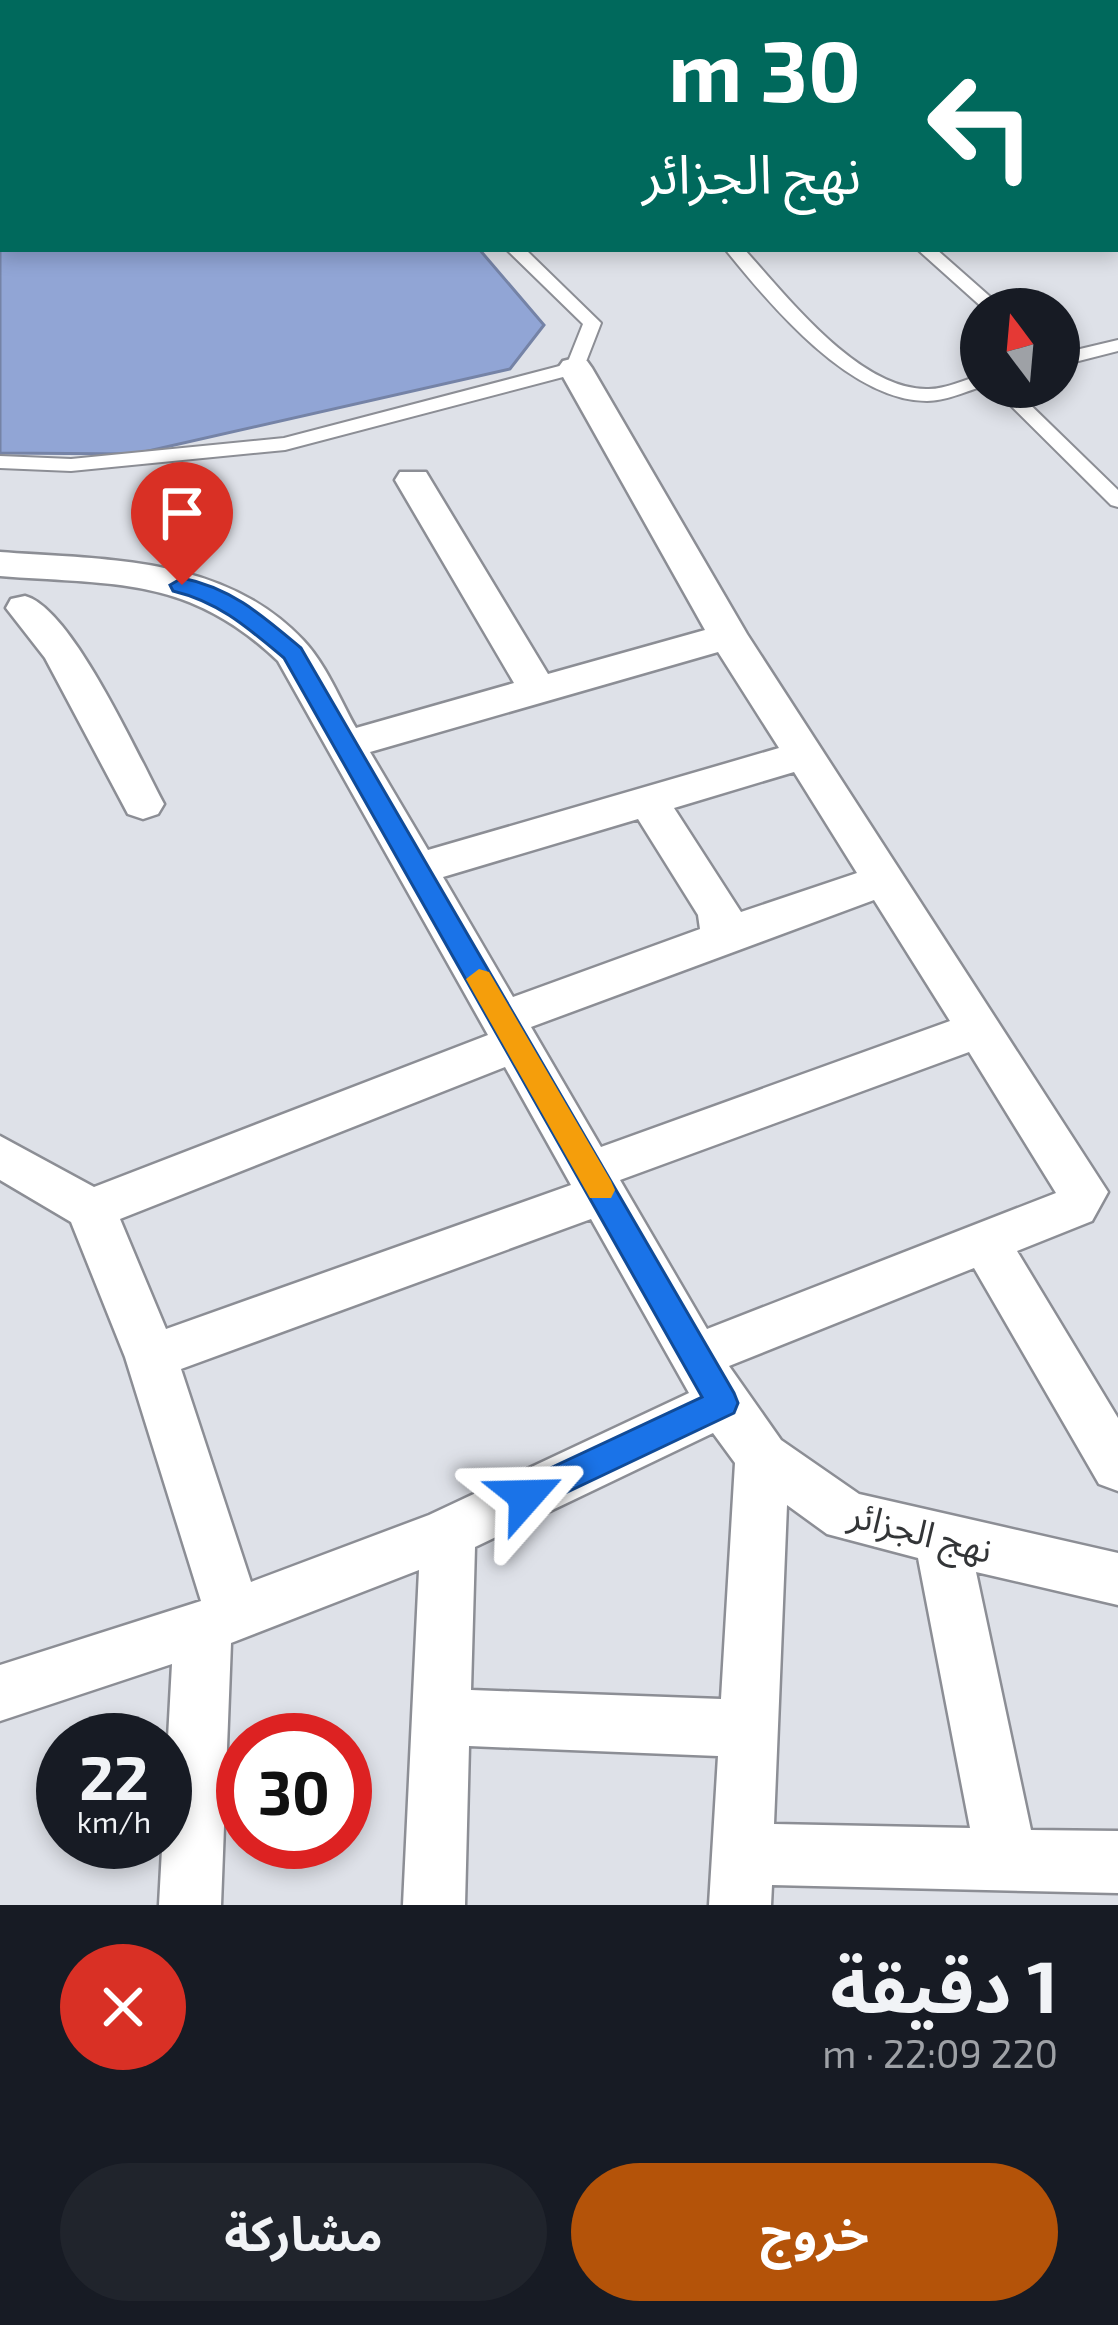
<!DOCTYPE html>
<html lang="ar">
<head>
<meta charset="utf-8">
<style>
  body { margin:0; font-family:"Exo 2","Noto Sans Arabic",sans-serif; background:#20242c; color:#f1f3f6; direction:rtl; height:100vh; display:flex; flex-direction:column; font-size:45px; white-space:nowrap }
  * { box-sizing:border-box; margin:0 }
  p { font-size:39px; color:#9ea1a6 }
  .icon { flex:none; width:66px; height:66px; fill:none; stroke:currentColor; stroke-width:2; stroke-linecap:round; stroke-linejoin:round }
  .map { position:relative; height:1905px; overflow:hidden; direction:ltr }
  .panel { display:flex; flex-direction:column; background:#171b24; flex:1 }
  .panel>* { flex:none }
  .guide { position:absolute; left:0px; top:0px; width:1119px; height:252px; box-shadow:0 6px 18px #0003; direction:rtl; background:#00695c; color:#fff; overflow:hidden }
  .needle { width:78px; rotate:344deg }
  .fabs { position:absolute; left:960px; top:288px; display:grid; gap:24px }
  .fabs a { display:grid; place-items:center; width:120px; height:120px; border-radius:50%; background:#171b24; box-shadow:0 6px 18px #0003; font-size:60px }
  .speed { position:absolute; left:36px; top:1713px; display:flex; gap:24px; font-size:60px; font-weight:700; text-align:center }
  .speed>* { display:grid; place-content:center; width:156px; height:156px; border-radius:50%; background:#171b24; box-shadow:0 6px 18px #0003; line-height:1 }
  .speed small { font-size:30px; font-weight:400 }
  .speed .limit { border:18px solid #d22; background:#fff; color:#111 }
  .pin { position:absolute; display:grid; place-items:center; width:102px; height:102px; color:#fff; margin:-123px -51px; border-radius:50% 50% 50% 0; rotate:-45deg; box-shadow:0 0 12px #0007 }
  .pin .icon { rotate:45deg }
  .me { position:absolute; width:132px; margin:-66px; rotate:65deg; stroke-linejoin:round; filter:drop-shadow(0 0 9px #0008) }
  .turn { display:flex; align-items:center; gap:42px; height:252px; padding:0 60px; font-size:54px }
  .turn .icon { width:156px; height:156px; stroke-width:2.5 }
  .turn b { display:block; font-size:84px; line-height:102px }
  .round { display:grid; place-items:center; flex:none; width:126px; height:126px; border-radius:63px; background:#20242c }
  .summary { display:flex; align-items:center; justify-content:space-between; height:204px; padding:0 60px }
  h1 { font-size:72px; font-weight:700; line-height:90px }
  .cta { display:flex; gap:24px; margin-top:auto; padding:24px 60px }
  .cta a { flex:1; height:138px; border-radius:72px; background:#b45309; color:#fff; font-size:48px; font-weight:700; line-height:138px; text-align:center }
  .cta a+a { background:#20242c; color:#f1f3f6 }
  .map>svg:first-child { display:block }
</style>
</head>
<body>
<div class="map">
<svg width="1118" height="1905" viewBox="0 0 1118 1905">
  <rect width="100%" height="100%" fill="#dee1e8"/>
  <!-- water -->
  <path fill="#91a5d5" stroke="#7583a6" stroke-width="3" d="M0 174 3 249H479L544 325 510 369 135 454 0 453Z"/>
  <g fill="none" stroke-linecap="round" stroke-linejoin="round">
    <!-- lane casing -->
    <g stroke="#8c8e95" stroke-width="4">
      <path id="lane" d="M1118 81V91L1116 92V82Z
        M1116 116H1118V126H1116Z
        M1116 231H1118V243H1116Z
        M506 249H525L601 323 582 372 285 450 71 471 0 468V456L71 459 284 438 567 364 583 324Z
        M725 249H744C787 296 857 388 926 389 944 390 964 380 981 375V387C964 392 945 401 927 401 850 401 770 305 725 249Z
        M917 249H936L1004 309H984Z
        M1118 340V351L1059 366V354Z
        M992 387H1012L1118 490V507L1111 505Z"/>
    </g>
    <!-- street casing -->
    <g stroke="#8c8e95" stroke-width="5">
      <path id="street" d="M575 358 587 361 592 368 747 634 1108 1192 1092 1221 1017 1251 1118 1418V1491L1099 1484 974 1268 729 1366 781 1440 859 1494 1118 1553V1605L976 1572 1031 1830 1118 1831V1893L772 1885 771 1905H709L718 1756 469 1746 465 1905H403L419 1570 231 1643 221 1905H159L172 1664 0 1721V1665L201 1601 125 1357 71 1222 0 1180V1136L94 1187 488 1035 278 661C189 576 115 585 0 576V552C107 560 224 556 303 640 326 664 340 700 356 728L514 683 395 480 400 472H426L548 674 705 630 558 368 563 361ZM718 652 779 748 428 850 370 752ZM794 772 857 873 741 912 674 808ZM638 819 698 915 700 929 513 997 443 877ZM874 900 950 1021 601 1147 531 1027ZM969 1052 1056 1193 707 1329 620 1180ZM505 1067 571 1185 166 1329 120 1219ZM591 1219 689 1393 429 1515 251 1582 181 1369ZM713 1433 735 1463 721 1699 471 1690 475 1547ZM787 1505 827 1534 918 1558 970 1828 774 1824Z
        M25 596C72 608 139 758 164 804L158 814 143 819 128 814 45 658 6 608 11 599Z"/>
    </g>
    <!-- lane -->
    <use href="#lane" fill="#fff" fill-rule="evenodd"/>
    <!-- street -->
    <use href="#street" fill="#fff" fill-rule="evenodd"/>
  </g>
  <!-- route -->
  <path fill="#1a73e8" stroke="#114b97" stroke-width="3" d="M182 578C232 588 263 616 301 648L734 1393 738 1403 734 1413 538 1506 526 1511 514 1506 510 1496 514 1485 702 1397 284 658C248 628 219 602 173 591L170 585Z"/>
  <!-- slow -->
  <path fill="#f59e0b" d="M479 969 489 972 611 1181 615 1190 611 1198H590L466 979Z"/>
  <g text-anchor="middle" stroke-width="9" stroke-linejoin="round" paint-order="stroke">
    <!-- street labels -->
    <g font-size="36" fill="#333537" stroke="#fff">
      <text transform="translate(921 1532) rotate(15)" y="13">نهج الجزائر</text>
    </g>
  </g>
</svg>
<div class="fabs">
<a><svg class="needle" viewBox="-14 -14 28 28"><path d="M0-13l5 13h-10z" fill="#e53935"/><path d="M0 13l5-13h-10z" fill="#9ea1a6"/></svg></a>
</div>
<div class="speed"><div>22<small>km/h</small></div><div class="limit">30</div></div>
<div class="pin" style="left:182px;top:585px;background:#d93025"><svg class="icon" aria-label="arrive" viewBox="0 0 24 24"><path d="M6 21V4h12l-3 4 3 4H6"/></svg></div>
<svg class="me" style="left:526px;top:1496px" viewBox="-20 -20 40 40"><path d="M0-17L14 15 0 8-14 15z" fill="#1a73e8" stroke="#fff" stroke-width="4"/></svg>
<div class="guide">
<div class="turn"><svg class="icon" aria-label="left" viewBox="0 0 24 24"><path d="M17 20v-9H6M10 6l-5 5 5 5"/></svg><div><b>30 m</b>نهج الجزائر</div></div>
</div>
</div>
<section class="panel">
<div class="summary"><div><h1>1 دقيقة</h1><p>220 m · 22:09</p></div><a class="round" style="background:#d93025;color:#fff"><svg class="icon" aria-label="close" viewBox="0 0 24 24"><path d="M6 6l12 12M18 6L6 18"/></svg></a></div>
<div class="cta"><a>خروج</a><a>مشاركة</a></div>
</section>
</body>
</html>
